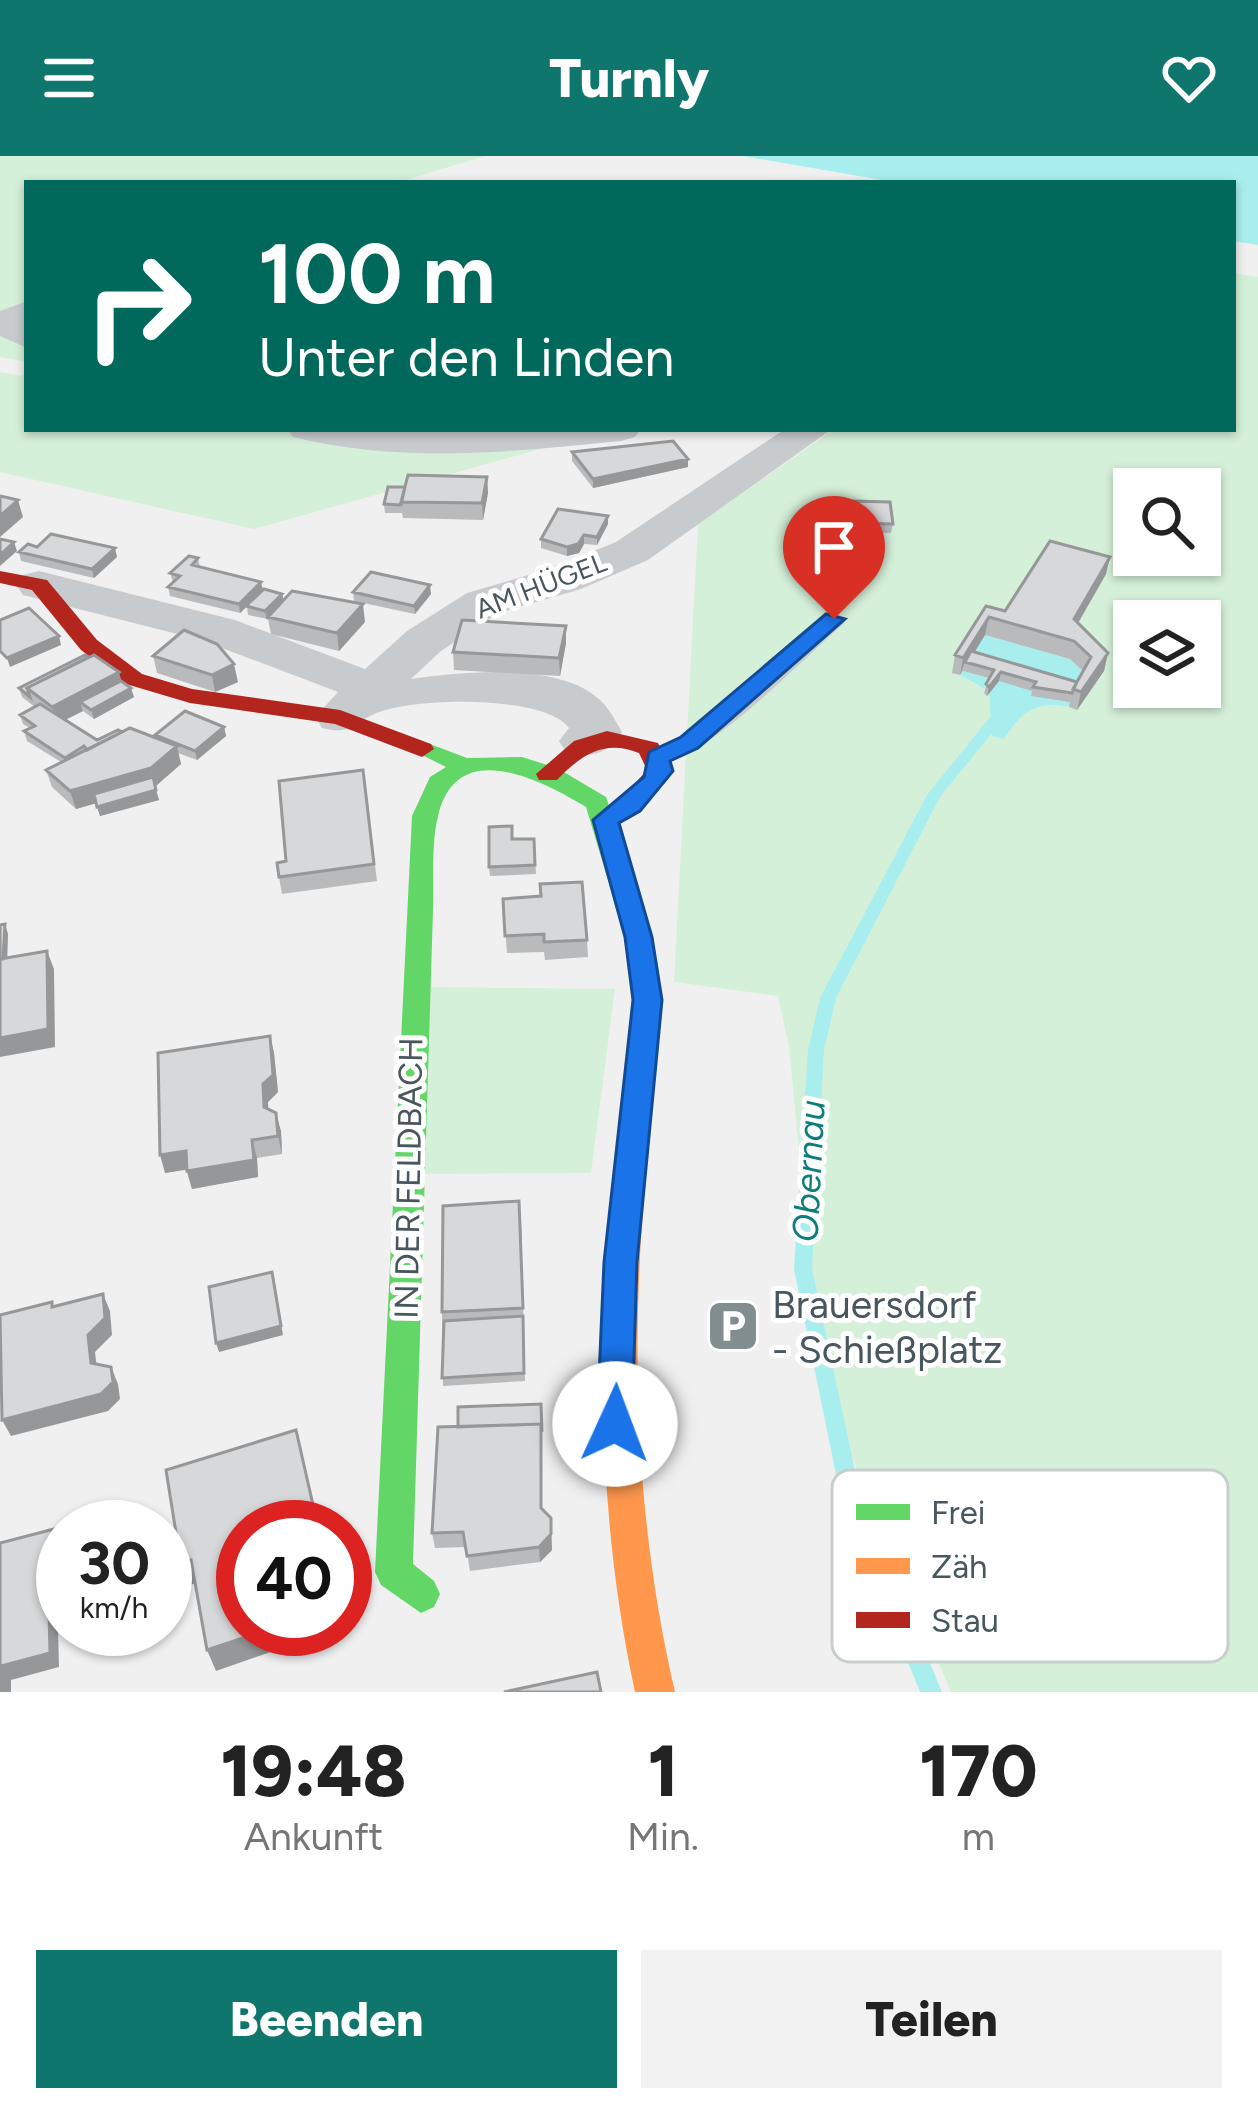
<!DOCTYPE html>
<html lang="de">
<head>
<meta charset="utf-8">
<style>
  body { margin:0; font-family:Figtree,sans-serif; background:#f2f2f2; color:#222; height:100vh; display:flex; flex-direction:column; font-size:45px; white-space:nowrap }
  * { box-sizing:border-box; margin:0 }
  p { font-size:39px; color:#767676 }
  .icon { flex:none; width:66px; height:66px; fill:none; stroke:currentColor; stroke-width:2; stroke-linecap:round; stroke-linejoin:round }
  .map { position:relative; height:1536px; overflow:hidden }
  .panel { display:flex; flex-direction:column; background:#fff; flex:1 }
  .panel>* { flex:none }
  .banner { position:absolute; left:24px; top:24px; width:1212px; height:252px; border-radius:0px; box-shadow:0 3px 9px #0004; background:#00695c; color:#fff; overflow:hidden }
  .buttons { position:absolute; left:1113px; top:312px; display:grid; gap:24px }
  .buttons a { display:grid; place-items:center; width:108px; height:108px; border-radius:0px; background:#fff; box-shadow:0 3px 9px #0004; font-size:60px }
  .speed { position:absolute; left:36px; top:1344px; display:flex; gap:24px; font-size:60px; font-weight:700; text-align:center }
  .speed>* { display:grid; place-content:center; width:156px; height:156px; border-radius:50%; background:#fff; box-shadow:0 3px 9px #0004; line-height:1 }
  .speed small { font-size:30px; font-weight:400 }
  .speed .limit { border:18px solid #d22; background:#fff; color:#111 }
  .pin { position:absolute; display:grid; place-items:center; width:102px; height:102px; color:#fff; margin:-123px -51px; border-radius:50% 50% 50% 0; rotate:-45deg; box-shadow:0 0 12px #0007 }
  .pin .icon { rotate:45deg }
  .me { position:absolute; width:132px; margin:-66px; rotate:2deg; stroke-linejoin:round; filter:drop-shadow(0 0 9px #0008) }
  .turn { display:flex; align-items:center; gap:42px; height:252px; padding:0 36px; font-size:54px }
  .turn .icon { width:156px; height:156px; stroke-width:2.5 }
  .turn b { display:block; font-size:84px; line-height:102px }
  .eta { display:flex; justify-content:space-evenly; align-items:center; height:204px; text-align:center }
  .eta b { font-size:72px; font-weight:800; line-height:84px }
  .button { display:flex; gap:24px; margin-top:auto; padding:24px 36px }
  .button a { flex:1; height:138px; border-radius:0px; background:#0f766e; color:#fff; font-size:48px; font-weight:800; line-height:138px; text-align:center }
  .button a+a { background:#f2f2f2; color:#222 }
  header { display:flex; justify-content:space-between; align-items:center; height:156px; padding:0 36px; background:#0f766e; color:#fff; font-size:54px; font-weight:800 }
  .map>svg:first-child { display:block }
</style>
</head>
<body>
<header><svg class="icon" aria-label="menu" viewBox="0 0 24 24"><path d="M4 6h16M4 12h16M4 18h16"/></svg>Turnly<svg class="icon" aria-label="heart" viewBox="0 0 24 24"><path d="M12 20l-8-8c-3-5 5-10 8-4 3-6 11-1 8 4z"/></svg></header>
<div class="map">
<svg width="1258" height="1536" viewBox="0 0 1258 1536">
  <rect width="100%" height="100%" fill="#f1f0f0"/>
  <!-- green -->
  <path fill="#d5f0d9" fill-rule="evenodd" d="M0 0H485L396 27H27V206L0 201Z
    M1233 117 1258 121V1536H951L822 1230 789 891 778 840 674 826 698 368 835 273H1233ZM1134 333H1200V399H1134ZM1134 465H1200V531H1134Z
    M27 215V273H612L254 373 0 316V216L22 220Z
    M428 831 615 833 591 1017 421 1018Z"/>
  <!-- water -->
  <path fill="#a9eeee" d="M743 0H1258V89L1233 85V27H899Z
    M985 479 1070 503 1086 518 1077 535 970 504Z
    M963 515 1035 535 1032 540 1040 537 1072 546 1069 551C1036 544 1021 556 1004 583L992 580 989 535 960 519Z"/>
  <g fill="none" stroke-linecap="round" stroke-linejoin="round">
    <!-- stream -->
    <path fill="#a9eeee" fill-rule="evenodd" d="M1021 528 1026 529 1027 532 1026 535 940 641 836 842 824 894 812 1113 860 1338 942 1536H920L840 1338 794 1113 808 894 820 842 927 639 1016 529Z"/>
    <!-- lane -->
    <path fill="#c8cbcd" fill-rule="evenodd" d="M834 456 846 463 843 468C807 499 692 620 647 608L644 602 681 581 825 458Z"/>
    <!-- street -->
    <path fill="#c8cbcd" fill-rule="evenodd" d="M27 145V192L0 180V155Z
      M287 273H641L635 281 621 285C511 296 402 308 293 281Z
      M785 273H832L648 404 581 433 499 457 441 495 411 523C462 516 559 505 600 544 609 552 616 566 622 576 608 598 591 603 566 596L559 585 569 572C544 538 407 541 372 559 351 569 349 579 322 572L315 561 338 536 201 484 23 439 16 429 23 419 39 415 235 464 365 513 407 475 467 437 549 413 616 386Z"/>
    <!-- fast -->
    <path fill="#63d668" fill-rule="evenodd" d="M422 585 467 602 522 601 557 612 606 641 653 781 662 844 646 1017 641 1026 630 1030 619 1026 614 1017 634 844 625 781 586 651C542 625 457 579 438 660 431 689 434 724 433 754L413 1408 434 1425 440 1438 434 1451 421 1457 381 1429 375 1416 412 660 430 621 446 611 410 593Z"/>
    <!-- slow -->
    <path fill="#ff974d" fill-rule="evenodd" d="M630 1004 641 1008 646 1017C630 1193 635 1363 675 1536H635C598 1363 596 1193 614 1017L619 1008Z"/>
    <!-- jam -->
    <path fill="#b3261e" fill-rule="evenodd" d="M0 415 47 424 97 484 142 518 192 533 340 554 431 588 434 593 422 601 335 568 190 547 126 528 81 494 32 434 0 427Z
      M607 575 658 587 672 615 639 655 606 672 593 664 621 643 647 614 639 597C604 583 581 599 557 624H539L536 618 574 585Z"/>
  </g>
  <!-- wall -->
  <path fill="#b9babb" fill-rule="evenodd" d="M572 296 688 303V311L593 332 572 305Z
    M487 321 488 337 483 364 403 362 402 357H385L384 348 405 331Z
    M851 345 893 368 891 377 852 376Z
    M608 368 597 389 584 388 579 397 567 400 541 392V383Z
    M843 376 804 395 791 387 792 378Z
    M37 391 117 401 94 422 21 405 19 396Z
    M198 402 200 411 263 434 282 438 284 444 365 466 339 495 271 478 268 463 248 459 247 451 240 457 170 440 168 431 173 426 170 417Z
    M1106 418 1078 467 1108 497 1104 515 1077 554 1069 551 1070 546 1031 540 1032 535 999 525 987 540 984 537 989 522 963 515 960 519 952 517 955 499 986 450 1005 455ZM985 479 1070 503 1083 515 1077 526 974 496Z
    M353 436 431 438 415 458 354 445Z
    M566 487 560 520 454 514 453 496Z
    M153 500 238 526 215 536 157 517Z
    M121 525 134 541 94 563 83 555 65 564 97 584 156 582 155 579 224 571 226 580 197 604 178 597 181 608 155 630 159 644 100 660 96 647 76 653 52 631 46 614 61 606 27 585 24 575 30 572 23 568 20 559 35 551 22 541 19 532Z
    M363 614 377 725 282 738 279 721 286 705Z
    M512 683H534L536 718 490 720 489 711Z
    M503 743 587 784 588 801 545 804 544 796 507 797Z
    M270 880 274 897 278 936 268 946V953L281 975 282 998 257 1002 258 1021 192 1033 186 1013 165 1017Z
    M521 1062 525 1225 443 1230 442 1156Z
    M541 1248 542 1354 552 1394 540 1406 470 1415 466 1391 435 1392 432 1377 458 1271Z"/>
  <!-- shaded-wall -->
  <path fill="#969798" d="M688 303V311L593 332V323Z
    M487 321 488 337 483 364 482 347Z
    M18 344 23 361 0 381V360Z
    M608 360V368L597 389V381Z
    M844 367 843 376 804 395 805 386Z
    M584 379V388L579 397 567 400V391Z
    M14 386 17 395 0 410V399Z
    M115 392 117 401 94 422 92 413Z
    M1110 401 1106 418 1070 481 1074 463Z
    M261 426 263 434 240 457 239 448Z
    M430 429 431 438 415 458 414 450Z
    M282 438 284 446 267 464 265 455Z
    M363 448 365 466 339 495 337 477Z
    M989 461 985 479 968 507 965 506 960 519 963 502Z
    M566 470V487L560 520 559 502Z
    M59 480 61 489 10 511 7 502Z
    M1108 497 1104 515 1077 554 1081 536Z
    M234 508 238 526 215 536 212 519Z
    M119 516 124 534 80 546 83 555 57 568 52 551Z
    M1001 516 999 525 987 540 989 531Z
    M131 532 134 541 94 563 91 554Z
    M224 571 226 580 197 604 195 595Z
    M177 590 181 608 156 630 76 653 70 635Z
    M156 634 159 644 100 660 97 651Z
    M5 768 8 778 7 813 3 804Z
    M47 795 54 813 55 891 0 901V882Z
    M270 880 274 897 278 936 268 946 269 968 264 951 263 928Z
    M276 957 281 975 282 998 278 980Z
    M252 984 257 1002 258 1021 192 1033 187 1015Z
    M186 995 191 1013 165 1017 160 999Z
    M272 1116 283 1179 219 1196 216 1187Z
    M103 1138 110 1155 112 1179 95 1196 98 1223 91 1207 88 1179Z
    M111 1211 118 1228 120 1243 108 1255 11 1280 2 1264Z
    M296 1274 302 1297 319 1371H318Z
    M551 1362 552 1394 540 1406 539 1391Z
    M58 1372 63 1381V1432L57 1434 59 1511 11 1524V1536H0L1 1510 48 1418Z
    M191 1404 200 1426 190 1429 181 1408Z
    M270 1473H309L311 1482 216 1515 207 1494Z"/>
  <!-- building -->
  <path fill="#d7d8d9" stroke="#969798" stroke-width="3" d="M673 285 688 303 593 323 572 296Z
    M408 319 487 321 482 347 401 346Z
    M388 331H405L401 349 384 348Z
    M0 340 18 344 0 360Z
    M851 345 890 346 893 368 853 367Z
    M558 353 608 360 597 381 584 379 578 388 567 391 541 383Z
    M830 359 844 367 805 386 792 378Z
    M51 378 115 392 92 413 19 396 28 388 37 391Z
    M0 383 14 386 0 399Z
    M1050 385 1110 401 1074 463 1108 497 1081 536 1073 533 1091 501 1074 485 989 461 963 502 955 499 986 450 1005 455Z
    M189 400 198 402 192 409 261 426 239 448 168 431 180 420 170 417Z
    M371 416 430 429 414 450 353 436Z
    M264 433 282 438 265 455 246 450Z
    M292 435 363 448 337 477 268 461Z
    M29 452 59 480 7 502 0 495V464Z
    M462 464 566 470 559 502 453 496Z
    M184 474 217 488 234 508 212 519 153 500Z
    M971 495 1077 526 1072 537 1033 531 1036 526 1001 516 989 531 986 528 994 514 965 506Z
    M85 499 88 501 27 532 30 541 19 532Z
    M94 499 119 516 52 551 27 532Z
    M121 525 131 532 91 554 80 546Z
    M40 548 97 584 118 574 122 576 87 594 84 590 65 602 24 575 35 570 20 559Z
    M185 555 224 571 195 595 155 579Z
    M130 572 177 590 151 612 70 635 46 614Z
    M363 614 374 708 279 721 277 707 286 705 279 625Z
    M153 621 156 634 97 651 94 638Z
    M512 670V683H534L535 709 489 711V671Z
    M582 726 587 784 544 786V778L505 780 503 743 541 740 540 728Z
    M5 768 3 803H0V769Z
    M47 795 48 873 0 882V803Z
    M270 880 273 919 263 928 264 951 276 957 278 980 252 984 254 1004 187 1015 186 995 160 999 158 897Z
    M519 1045 523 1152 442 1156 443 1050Z
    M272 1116 281 1170 216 1187 209 1131Z
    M103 1138 105 1162 88 1179 91 1207 111 1211 113 1226 101 1238 2 1264 0 1159 52 1146V1151Z
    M523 1160 524 1217 442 1222 444 1165Z
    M541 1248 542 1276 541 1268 458 1271V1251Z
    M541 1268V1352L551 1362V1378L539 1391 467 1400 463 1376 432 1377 438 1271Z
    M296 1274 318 1371H243V1473H270L207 1494 191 1404 181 1408 166 1314Z
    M58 1372 61 1415 48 1418 50 1497 1 1510 0 1535V1387Z
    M597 1516 601 1536H504Z"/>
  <!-- route -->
  <path fill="#1a73e8" stroke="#114b97" stroke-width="3" d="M826 458 845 463 698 592 670 605 673 615 640 655 619 667 652 781 662 844 637 1106 632 1268 627 1280 615 1285 602 1280 597 1268 604 1106 633 844 625 781 593 664 644 621 649 596 681 581Z"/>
  <!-- icons -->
  <defs>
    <g id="parking-square" transform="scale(2.7)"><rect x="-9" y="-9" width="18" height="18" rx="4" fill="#828d90" stroke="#fff"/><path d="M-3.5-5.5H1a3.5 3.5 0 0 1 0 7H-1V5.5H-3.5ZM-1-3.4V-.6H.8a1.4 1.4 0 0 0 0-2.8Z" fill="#fff"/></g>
  </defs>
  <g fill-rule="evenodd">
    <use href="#parking-square" x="733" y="1170"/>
  </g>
  <g text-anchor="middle" stroke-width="10" stroke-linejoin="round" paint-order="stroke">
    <!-- far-street labels -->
    <g font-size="27" fill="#47575d" stroke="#fff">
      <text transform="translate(541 430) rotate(-21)" y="9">AM HÜGEL</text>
    </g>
    <!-- street labels -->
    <g font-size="33" fill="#47575d" stroke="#fff">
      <text transform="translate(408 1022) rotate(-89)" y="12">IN DER FELDBACH</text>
    </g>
    <!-- water labels -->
    <g font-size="36" font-style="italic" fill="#0d7e7e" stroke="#fff">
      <text transform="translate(808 1015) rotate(-87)" y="13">Obernau</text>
    </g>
    <!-- near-poi labels -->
    <g font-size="39" fill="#47575d" stroke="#fff" text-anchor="start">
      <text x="772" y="1162">Brauersdorf<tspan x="772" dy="45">- Schießplatz</tspan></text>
    </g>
  </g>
  <!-- legend -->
  <rect x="832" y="1314" width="396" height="192" rx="18" fill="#fff" stroke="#c8cdce" stroke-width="3"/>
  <rect x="856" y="1348" width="54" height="16" fill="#63d668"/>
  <rect x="856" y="1402" width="54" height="16" fill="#ff974d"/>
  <rect x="856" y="1456" width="54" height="16" fill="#b3261e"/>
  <g font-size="33" fill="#47575d">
    <text x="931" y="1368">Frei</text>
    <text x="931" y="1422">Zäh</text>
    <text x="931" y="1476">Stau</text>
  </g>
</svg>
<div class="buttons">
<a><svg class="icon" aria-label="search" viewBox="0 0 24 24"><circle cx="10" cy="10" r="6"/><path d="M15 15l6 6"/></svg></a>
<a><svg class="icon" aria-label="layers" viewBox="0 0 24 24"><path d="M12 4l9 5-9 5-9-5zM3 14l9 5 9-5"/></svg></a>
</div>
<div class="speed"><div>30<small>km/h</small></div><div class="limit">40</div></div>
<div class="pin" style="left:834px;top:463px;background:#d93025"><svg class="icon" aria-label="arrive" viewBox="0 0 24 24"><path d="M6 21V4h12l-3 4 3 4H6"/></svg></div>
<svg class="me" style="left:615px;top:1268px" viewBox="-20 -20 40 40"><circle r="19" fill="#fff"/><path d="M0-13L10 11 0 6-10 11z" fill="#1a73e8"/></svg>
<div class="banner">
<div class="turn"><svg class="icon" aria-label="right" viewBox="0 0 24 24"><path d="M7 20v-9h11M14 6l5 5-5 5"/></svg><div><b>100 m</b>Unter den Linden</div></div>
</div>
</div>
<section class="panel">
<div class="eta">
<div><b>19:48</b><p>Ankunft</p></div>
<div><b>1</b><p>Min.</p></div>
<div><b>170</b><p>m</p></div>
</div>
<div class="button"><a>Beenden</a><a>Teilen</a></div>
</section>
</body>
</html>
